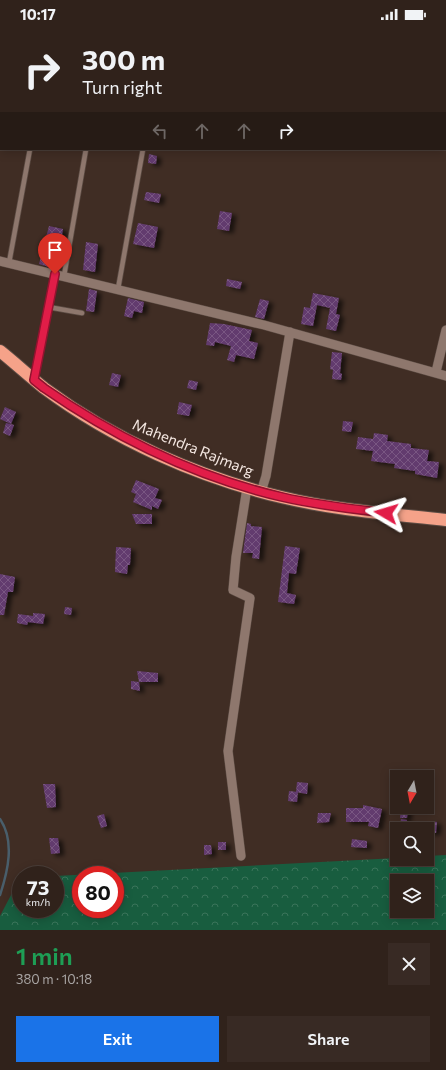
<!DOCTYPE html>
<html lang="en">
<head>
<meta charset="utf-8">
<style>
  body { margin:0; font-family:Commissioner,sans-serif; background:#382a24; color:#f1f3f6; height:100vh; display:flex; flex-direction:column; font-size:15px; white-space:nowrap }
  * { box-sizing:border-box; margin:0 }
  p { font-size:13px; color:#a8a4a3 }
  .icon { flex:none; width:22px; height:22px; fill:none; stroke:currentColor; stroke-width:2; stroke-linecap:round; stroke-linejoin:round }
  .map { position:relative; height:902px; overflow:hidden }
  .sheet { display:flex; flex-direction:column; background:#30221b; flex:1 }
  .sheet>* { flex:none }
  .top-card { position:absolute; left:0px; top:0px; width:446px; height:122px; box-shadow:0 2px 10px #0003,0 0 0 1px #4b3f3a; background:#30221b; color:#f1f3f6; overflow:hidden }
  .needle { width:26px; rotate:190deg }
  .tools { position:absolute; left:390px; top:742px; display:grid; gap:8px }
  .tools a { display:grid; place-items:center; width:44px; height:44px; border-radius:0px; background:#30221b; box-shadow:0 2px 10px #0003,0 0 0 1px #4b3f3a; font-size:20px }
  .speed { position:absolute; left:12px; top:838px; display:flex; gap:8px; font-size:20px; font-weight:700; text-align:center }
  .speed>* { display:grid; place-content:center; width:52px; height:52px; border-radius:50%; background:#30221b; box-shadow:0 2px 10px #0003,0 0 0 1px #4b3f3a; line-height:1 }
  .speed small { font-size:10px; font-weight:400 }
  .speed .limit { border:6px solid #d22; background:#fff; color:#111 }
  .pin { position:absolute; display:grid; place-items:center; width:34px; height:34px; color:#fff; margin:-41px -17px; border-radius:50% 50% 50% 0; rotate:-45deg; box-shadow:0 0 4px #0007 }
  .pin .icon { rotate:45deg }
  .me { position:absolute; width:44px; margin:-22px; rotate:277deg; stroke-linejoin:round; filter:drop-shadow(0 0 3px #0008) }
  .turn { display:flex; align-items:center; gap:14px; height:84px; padding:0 16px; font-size:18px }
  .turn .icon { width:52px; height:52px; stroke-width:2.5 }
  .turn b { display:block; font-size:28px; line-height:34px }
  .lanes { display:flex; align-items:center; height:38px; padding:0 16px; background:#0003; justify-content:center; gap:20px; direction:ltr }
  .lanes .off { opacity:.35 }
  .round { display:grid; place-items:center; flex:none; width:42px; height:42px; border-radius:0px; background:#382a24 }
  .summary { display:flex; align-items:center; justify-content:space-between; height:68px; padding:0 16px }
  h1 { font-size:24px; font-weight:600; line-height:30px; color:#1e9e55 }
  .cta { display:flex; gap:8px; margin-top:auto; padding:8px 16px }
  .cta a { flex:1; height:46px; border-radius:0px; background:#1a73e8; color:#fff; font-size:16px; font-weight:600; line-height:46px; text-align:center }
  .cta a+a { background:#382a24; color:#f1f3f6 }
  .status { display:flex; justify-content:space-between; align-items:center; height:28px; padding:0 20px; background:#30221b; direction:ltr }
  .status svg { height:11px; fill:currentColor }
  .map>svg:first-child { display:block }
</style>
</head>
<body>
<div class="status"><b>10:17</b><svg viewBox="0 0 49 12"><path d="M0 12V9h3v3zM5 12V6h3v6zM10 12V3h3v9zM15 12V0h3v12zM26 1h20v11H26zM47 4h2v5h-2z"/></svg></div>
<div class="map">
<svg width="446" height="902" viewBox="0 0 446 902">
  <defs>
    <pattern id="forest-crowns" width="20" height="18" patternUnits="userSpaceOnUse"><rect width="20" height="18" fill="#185d3f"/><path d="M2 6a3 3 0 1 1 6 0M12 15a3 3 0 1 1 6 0" fill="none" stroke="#3a745a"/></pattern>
    <pattern id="building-cross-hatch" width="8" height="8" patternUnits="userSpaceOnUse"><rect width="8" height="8" fill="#623b6e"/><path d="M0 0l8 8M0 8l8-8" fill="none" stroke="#795782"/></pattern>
    <filter id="shadow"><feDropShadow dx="4.5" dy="2.5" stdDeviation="2" flood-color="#0009"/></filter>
  </defs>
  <rect width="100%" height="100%" fill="#402d24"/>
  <!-- forest -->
  <path fill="url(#forest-crowns)" fill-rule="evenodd" d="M446 827V902H0V888L20 850 21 881H55V848L397 830 427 831V828ZM81 847H115V881H81ZM397 853H427V883H397Z"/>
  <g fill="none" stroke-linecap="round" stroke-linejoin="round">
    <!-- stream -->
    <path stroke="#495e6b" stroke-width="2.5" d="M0 791C15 813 8 843 0 867"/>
    <!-- river -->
    <path stroke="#002338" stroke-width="15" d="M45 1 46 0
      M0 80 1 79"/>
  </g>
  <!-- building -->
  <path fill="url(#building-cross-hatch)" filter="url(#shadow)" d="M149 126 157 128 156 136 148 135Z
    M146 164 161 166 159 175 144 172Z
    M220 183 232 185 229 203 217 201Z
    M138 195 158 199 154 220 133 216Z
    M49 198 63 201 61 214 58 213 52 240 39 236Z
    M86 214 98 216 95 244 83 242Z
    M227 251 242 254 240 261 226 258Z
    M89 261 97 263 94 284 86 283Z
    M313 265 339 270 336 286 340 287 336 303 326 301 330 280 317 277 313 298 301 296 304 279 310 280Z
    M128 270 144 274 142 285 134 283 132 290 124 288Z
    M260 271 269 273 264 291 255 289Z
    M210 295 224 296 252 302 249 313 258 315 254 331 236 327 234 334 227 332 231 318 215 314 214 318 206 317Z
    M332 324 342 325 340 345 342 346 341 352 332 351 333 342 330 341Z
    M112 345 121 347 118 359 109 357Z
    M189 352 198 354 196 362 187 360Z
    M179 374 192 377 189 388 177 386Z
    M5 379 16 384 11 396 0 391Z
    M343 393 353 394 351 404 342 403Z
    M6 395 14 397 10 408 3 405Z
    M374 405 388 407 387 413 411 416V420L429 422 427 433 439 434 437 450 415 446V443L394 440 395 436 371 433 373 423 356 421 358 409 373 411Z
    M136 452 159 461 155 470 162 472 158 481 152 478V482L133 474 136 466 131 464Z
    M132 486H152V496H136Z
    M247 495 251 496V498L262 499 259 531 252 530 253 525H243Z
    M285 518 300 520 296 546 289 545 287 565 296 567 294 576 278 574Z
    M116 519 131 520 130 537H128L127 546 115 544Z
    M0 546 15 549 13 564H8L4 587H0Z
    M65 579 72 580 71 587 64 586Z
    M33 585 45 586 43 596 28 594 27 597 17 595 18 586 33 588Z
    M137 643 158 645V654H139Z
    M131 653 139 654 140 663 131 661Z
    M297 754 308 755 307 766 296 764Z
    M43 756H55L56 779 47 780Z
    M289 763 298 764 297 774 288 773Z
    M363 777 382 781 378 800 368 798 369 794H346V780H363Z
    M401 781 408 782 407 790H400Z
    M318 785H331L329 794 317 795Z
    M104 786 107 798 101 800 97 788Z
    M401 791 407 792 406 801H400Z
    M430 793 437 794 436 805 427 804V796L429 797Z
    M49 810H58L60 825 51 826Z
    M352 811 367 813V820L351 819Z
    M218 814H226V822H218Z
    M204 817H211L212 826 204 827Z"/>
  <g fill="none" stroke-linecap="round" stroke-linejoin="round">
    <!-- lane casing -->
    <g stroke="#5c4c44" stroke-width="6">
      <path id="lane" d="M54 1 55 0
        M110 1 111 0
        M166 1 167 0
        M9 235 30 121
        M64 248 86 121
        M118 261 143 121
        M48 279 82 285
        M35 350 55 246"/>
    </g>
    <!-- street casing -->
    <g stroke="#5c4c44" stroke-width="10">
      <path id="street" d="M301 0 303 1
        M445 114 446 115
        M0 233 264 297 446 348
        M436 344 446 302
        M261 464 266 448 290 304
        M241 828 228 723 250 570 233 562 236 529 247 460"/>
    </g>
    <!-- highway casing -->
    <g stroke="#5c4c44" stroke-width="14">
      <path id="highway" d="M0 323C15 335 29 348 44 360 114 412 198 449 281 469 334 482 392 486 446 492"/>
    </g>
    <!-- lane -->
    <use href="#lane" stroke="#8e776d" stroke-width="4.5"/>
    <!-- street -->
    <use href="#street" stroke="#8e776d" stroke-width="9"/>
    <!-- highway -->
    <use href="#highway" stroke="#f5a289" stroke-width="12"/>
  </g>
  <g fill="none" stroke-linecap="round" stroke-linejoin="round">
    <!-- route casing -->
    <g stroke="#92132f" stroke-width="10">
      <path id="route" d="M55 246 34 352 44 360C116 410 196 449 282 469 316 477 352 481 386 485"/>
    </g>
    <!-- route -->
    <use href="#route" stroke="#e11d48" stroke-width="7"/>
  </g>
  <g text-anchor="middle" stroke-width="4" stroke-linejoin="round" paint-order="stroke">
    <!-- street labels -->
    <g font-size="15" fill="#f4e7e1" stroke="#402d24">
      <text transform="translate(193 420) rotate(22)" y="5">Mahendra Rajmarg</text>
    </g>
  </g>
</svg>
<div class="tools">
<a><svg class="needle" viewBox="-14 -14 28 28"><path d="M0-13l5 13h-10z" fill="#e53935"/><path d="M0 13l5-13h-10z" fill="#a8a4a3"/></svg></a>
<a><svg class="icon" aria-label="search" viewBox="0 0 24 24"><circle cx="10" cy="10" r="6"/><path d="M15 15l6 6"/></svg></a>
<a><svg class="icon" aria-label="layers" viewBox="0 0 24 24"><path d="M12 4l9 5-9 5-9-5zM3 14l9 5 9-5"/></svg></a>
</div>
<div class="speed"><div>73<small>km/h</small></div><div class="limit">80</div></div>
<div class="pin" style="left:55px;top:246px;background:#d93025"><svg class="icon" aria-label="arrive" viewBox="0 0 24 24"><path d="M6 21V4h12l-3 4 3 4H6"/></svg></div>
<svg class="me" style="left:386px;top:485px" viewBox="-20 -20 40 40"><path d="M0-17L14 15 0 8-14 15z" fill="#e11d48" stroke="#fff" stroke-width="4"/></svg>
<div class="top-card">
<div class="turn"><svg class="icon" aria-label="right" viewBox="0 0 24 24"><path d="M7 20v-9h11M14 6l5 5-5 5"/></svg><div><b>300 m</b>Turn right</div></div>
<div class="lanes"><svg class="icon off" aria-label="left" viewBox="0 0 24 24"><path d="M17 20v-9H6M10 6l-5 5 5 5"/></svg><svg class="icon off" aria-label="ahead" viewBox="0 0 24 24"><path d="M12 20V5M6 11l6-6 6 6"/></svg><svg class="icon off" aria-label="ahead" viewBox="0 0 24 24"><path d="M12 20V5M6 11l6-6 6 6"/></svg><svg class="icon" aria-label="right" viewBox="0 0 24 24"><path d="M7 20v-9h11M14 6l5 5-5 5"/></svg></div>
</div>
</div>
<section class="sheet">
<div class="summary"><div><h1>1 min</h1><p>380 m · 10:18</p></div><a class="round"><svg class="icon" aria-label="close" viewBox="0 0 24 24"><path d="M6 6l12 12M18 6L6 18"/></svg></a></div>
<div class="cta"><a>Exit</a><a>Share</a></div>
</section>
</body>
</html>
